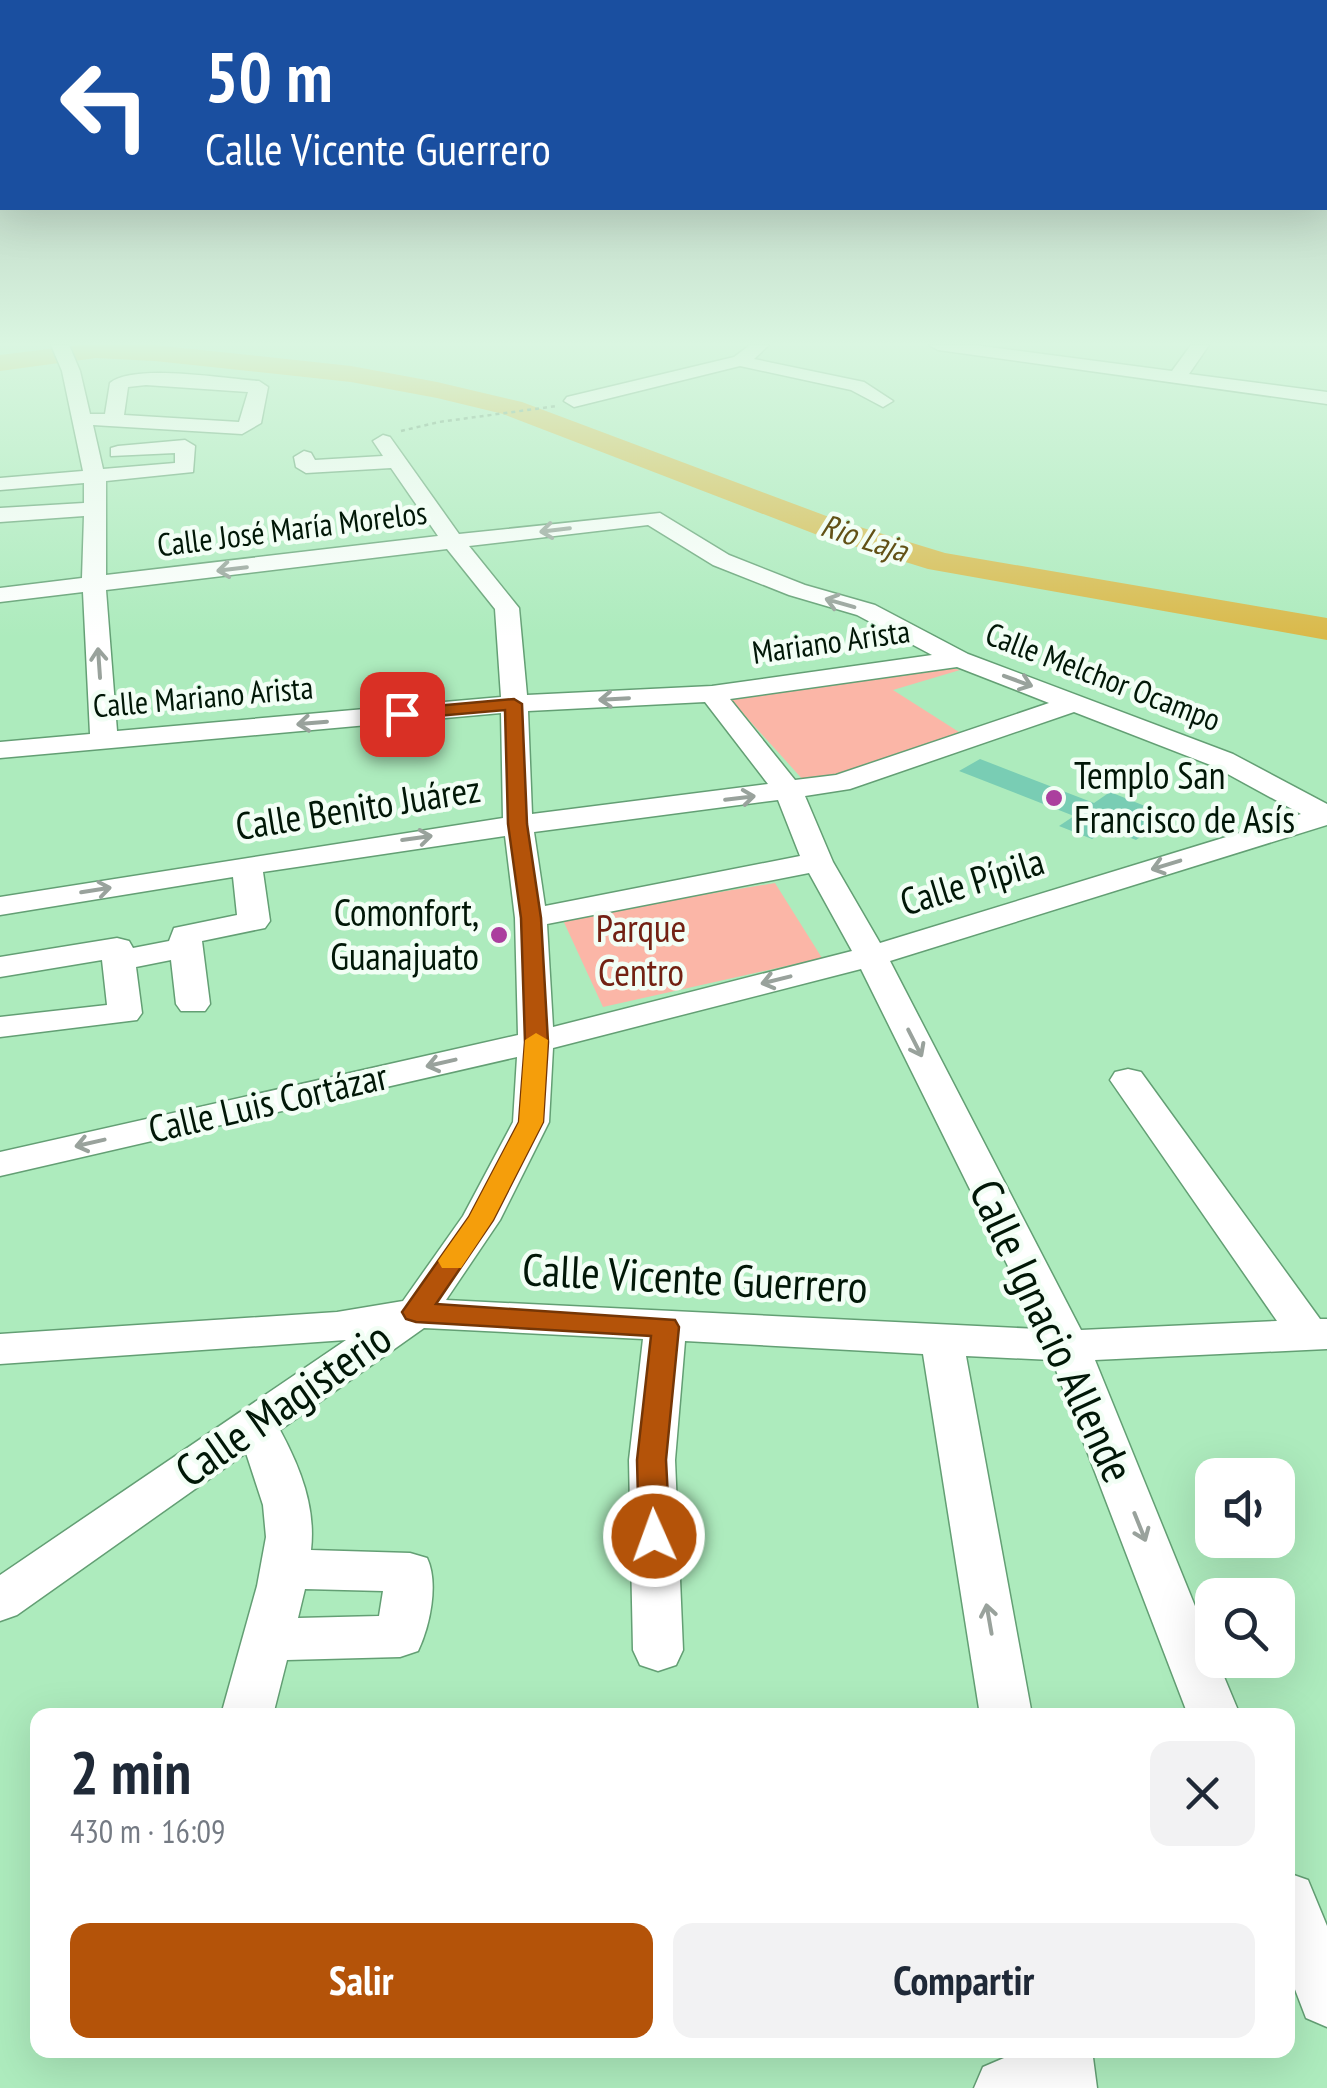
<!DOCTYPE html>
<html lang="es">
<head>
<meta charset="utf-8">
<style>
  body { margin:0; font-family:"PT Sans Narrow",sans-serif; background:#f2f2f3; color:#1f2937; height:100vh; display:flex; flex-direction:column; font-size:38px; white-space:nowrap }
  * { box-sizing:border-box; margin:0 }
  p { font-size:32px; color:#747a83 }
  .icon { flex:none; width:55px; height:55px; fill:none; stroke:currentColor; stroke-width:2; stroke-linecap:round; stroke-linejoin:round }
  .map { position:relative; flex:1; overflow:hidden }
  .sheet { position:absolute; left:30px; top:1708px; width:1265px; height:350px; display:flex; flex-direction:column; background:#fff; border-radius:20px; box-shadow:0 10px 40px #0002 }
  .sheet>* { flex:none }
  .guide { position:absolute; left:0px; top:0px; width:1328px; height:210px; box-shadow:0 10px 40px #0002; background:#1a4fa0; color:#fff; overflow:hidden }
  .tools { position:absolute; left:1195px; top:1458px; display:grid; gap:20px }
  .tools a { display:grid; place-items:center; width:100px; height:100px; border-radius:20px; background:#fff; box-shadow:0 10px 40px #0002; font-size:50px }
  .pin { position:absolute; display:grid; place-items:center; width:85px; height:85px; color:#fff; margin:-42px; border-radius:20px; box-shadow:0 5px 15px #0006 }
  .me { position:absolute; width:110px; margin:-55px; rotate:358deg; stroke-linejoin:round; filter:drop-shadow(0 0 8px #0008) }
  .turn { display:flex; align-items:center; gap:35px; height:210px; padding:0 40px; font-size:45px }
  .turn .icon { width:130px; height:130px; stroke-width:2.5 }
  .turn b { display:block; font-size:70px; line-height:85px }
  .round { display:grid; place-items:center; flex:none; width:105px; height:105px; border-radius:20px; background:#f2f2f3 }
  .overview { display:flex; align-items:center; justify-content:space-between; height:170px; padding:0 40px }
  h1 { font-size:60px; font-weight:700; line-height:75px }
  .primary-button { display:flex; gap:20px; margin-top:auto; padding:20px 40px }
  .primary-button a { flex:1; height:115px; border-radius:20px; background:#b45309; color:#fff; font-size:40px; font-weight:700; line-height:115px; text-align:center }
  .primary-button a+a { background:#f2f2f3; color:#1f2937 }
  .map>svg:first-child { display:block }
</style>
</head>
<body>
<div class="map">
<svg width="1327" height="2088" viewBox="0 0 1327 2088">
  <rect width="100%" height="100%" fill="#adebbd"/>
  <!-- green -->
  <path fill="#fbb6a7" d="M946 667 960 670 893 690 959 732 844 777 805 782 730 699Z
    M775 883 822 958 603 1007 562 918Z"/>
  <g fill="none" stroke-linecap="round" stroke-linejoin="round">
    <!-- river -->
    <path fill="#dab94a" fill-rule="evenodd" d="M80 345H155L351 366 437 382 522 402 837 520 945 553 1327 618V640L928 569 815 534 503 414 437 398 351 382 155 361 96 358 0 371V355Z"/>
  </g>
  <!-- building -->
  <path fill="#79cdb4" d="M980 759 1094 803 1110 792 1145 806 1132 815 1158 825 1136 840 1108 829 1092 839 1059 826 1074 816 959 771Z"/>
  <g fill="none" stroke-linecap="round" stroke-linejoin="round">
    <!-- minor casing -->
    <g stroke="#639f74" stroke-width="3">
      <path id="minor" d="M51 345H69L80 371 90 414H105L110 383C134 363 225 379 259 381L268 387 261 423 242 434 93 425 103 469 175 463V453L111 456V448L118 446 185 440 195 446 193 472 106 481V575L438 536 391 468 306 473 296 467 294 457 304 451 311 453 315 460 383 456 373 441 383 435 390 437 459 534 660 513 729 555 805 585 875 605 968 654 1233 754 1327 804V825L890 961 1081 1330 1277 1321 1110 1080 1115 1072 1128 1069 1141 1072 1320 1319H1327V1349L1095 1360 1212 1648V1660H1217L1240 1715H1188L1052 1360 966 1356 1032 1715H980L923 1354 685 1341 675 1460 683 1650 676 1665 658 1671 640 1665 633 1650 629 1460 643 1339 424 1328 280 1430C300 1467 316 1507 311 1550L410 1553 427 1558C439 1583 430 1626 418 1651L400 1657 287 1660 273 1715H221L257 1586 266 1537 263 1505 246 1453 17 1615 0 1621V1575L346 1340 0 1364V1334L337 1312 403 1301 463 1216 513 1122 517 1057 0 1176V1152L518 1035 515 918 505 836 263 872 270 921 265 928 202 941 210 1004 205 1011H181L176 1004 171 960 136 967 142 1013 137 1020 0 1037V1017L107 1005 102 960 0 977V957L117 938 129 941 133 948 169 941 174 928 237 915 233 877 0 915V897L503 818 501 713 0 758V742L90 734 83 592 0 602V588L82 578 84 516 0 522V508L84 503V483L0 490V478L83 471 62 371ZM146 385 248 392 239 422 124 415 128 387ZM648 525 713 565 789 595 857 615 932 655 712 686 527 695 519 608 469 546ZM447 549 495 609 501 697 117 731 106 590ZM957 667 1049 703 836 775 795 780 730 699ZM705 702 768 784 532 814 528 711ZM1074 712 1213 766 1301 814 880 943 833 862 805 796 850 789ZM778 800 800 856 545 906 534 832ZM809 873 852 951 553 1027 547 924ZM861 969 1039 1329 446 1300 500 1220 549 1122 553 1048ZM305 1589 383 1591 379 1616 298 1618Z
        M750 345H769L754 359 864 382 893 401 883 407 851 390 740 366 574 407 564 401 567 397 734 357Z
        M929 345H974L1172 371 1191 345H1209L1189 374 1327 392V404L938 350Z
        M1288 1873 1308 1880 1327 1926V2027L1306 2018 1288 1971Z
        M1032 2050H1092L1097 2088H974L983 2067 1004 2058 1033 2056Z"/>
    </g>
    <!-- path -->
    <path stroke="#6a9977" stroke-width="2.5" stroke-dasharray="4 4" stroke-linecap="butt" d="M401 431 439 422 557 406"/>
    <!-- minor -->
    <use href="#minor" fill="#fff" fill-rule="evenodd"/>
  </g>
  <!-- one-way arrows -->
  <defs><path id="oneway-shaft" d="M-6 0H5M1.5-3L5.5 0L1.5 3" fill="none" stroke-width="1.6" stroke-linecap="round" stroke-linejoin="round" transform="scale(2.5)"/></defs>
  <g stroke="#99a29c">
    <use href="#oneway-shaft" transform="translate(555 530) rotate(173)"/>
    <use href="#oneway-shaft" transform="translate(232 569) rotate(173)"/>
    <use href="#oneway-shaft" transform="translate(840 603) rotate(-164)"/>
    <use href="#oneway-shaft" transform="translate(99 663) rotate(-94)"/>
    <use href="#oneway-shaft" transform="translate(1018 681) rotate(20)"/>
    <use href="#oneway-shaft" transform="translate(614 699) rotate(177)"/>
    <use href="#oneway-shaft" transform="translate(312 723) rotate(175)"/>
    <use href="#oneway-shaft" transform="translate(740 798) rotate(-7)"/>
    <use href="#oneway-shaft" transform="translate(417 838) rotate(-8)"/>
    <use href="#oneway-shaft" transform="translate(1166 865) rotate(163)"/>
    <use href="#oneway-shaft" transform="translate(96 890) rotate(-9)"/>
    <use href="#oneway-shaft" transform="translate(776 980) rotate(166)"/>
    <use href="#oneway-shaft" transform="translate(915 1043) rotate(63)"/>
    <use href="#oneway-shaft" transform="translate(441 1063) rotate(167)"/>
    <use href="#oneway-shaft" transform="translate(90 1143) rotate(167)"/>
    <use href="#oneway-shaft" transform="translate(1140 1527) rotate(68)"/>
    <use href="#oneway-shaft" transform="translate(989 1619) rotate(-100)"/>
  </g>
  <!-- sky -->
  <linearGradient id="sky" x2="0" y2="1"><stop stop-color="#a2b6a9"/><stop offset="0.54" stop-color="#daf6e1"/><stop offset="1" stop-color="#daf6e1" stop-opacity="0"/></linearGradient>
  <rect width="1327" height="637" fill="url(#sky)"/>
  <!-- route -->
  <path fill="#b45309" stroke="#753606" stroke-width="2.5" d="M514 699 522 704 527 824 541 918 548 1042 543 1122 493 1220 436 1304 675 1320 679 1327 666 1460 670 1536 665 1545 654 1548 643 1545 639 1536 637 1460 651 1336 416 1322 406 1319 402 1312 469 1217 519 1122 525 1042 521 918 508 824 505 710 402 719 393 714 402 709Z"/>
  <!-- slow -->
  <path fill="#f59e0b" d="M536 1033 548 1040 543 1122 493 1220 461 1268H442L438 1261 469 1217 519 1122 525 1040Z"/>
  <!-- markers -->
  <g fill="#ab3f9e" stroke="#f2fef5" stroke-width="4">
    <circle cx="1054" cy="798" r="10"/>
    <circle cx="499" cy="935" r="10"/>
  </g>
  <g text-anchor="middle" stroke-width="9" stroke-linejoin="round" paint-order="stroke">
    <!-- far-street labels -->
    <g font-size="32" fill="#011707" stroke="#f2fef5">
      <text transform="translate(292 529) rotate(-7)" y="11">Calle José María Morelos</text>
      <text transform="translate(831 642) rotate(-8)" y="11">Mariano Arista</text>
      <text transform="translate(1103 677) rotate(21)" y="11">Calle Melchor Ocampo</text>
      <text transform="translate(203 697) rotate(-5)" y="11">Calle Mariano Arista</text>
    </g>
    <!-- far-water labels -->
    <g font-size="32" font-style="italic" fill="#625116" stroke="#f2fef5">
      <text transform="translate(864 538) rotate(18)" y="11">Rio Laja</text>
    </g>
    <!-- poi labels -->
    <g font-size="38" fill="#011707" stroke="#f2fef5" text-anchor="start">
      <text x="1074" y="789">Templo San<tspan x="1074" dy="44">Francisco de Asís</tspan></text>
      <text x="479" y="926" text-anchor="end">Comonfort,<tspan x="479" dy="44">Guanajuato</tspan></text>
    </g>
    <!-- street labels -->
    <g font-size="38" fill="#011707" stroke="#f2fef5">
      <text transform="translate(358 808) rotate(-9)" y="13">Calle Benito Juárez</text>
      <text transform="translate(972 882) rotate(-17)" y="13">Calle Pípila</text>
      <text transform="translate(268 1103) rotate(-13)" y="13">Calle Luis Cortázar</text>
    </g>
    <!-- park labels -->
    <g font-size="38" fill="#732113" stroke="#f2fef5">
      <text x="641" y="942">Parque<tspan x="641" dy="44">Centro</tspan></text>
    </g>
    <!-- near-street labels -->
    <g font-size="45" fill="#011707" stroke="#f2fef5">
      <text transform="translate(695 1278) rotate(3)" y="16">Calle Vicente Guerrero</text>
      <text transform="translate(1052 1331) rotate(65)" y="16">Calle Ignacio Allende</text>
      <text transform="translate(283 1404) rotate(-35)" y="16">Calle Magisterio</text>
    </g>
  </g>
</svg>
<div class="tools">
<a><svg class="icon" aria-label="sound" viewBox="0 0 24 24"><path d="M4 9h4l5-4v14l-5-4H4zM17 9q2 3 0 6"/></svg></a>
<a><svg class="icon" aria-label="search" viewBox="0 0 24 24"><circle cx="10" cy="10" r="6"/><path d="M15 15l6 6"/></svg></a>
</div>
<div class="pin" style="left:402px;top:714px;background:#d93025"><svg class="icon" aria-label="arrive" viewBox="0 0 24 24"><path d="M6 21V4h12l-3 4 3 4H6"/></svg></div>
<svg class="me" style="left:654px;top:1536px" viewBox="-20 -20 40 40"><circle r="17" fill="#b45309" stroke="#fff" stroke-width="3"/><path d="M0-11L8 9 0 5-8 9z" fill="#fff"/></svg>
<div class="guide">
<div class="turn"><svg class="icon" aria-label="left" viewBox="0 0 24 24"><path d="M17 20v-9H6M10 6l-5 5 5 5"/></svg><div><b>50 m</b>Calle Vicente Guerrero</div></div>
</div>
<section class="sheet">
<div class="overview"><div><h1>2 min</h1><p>430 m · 16:09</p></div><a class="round"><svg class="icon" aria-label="close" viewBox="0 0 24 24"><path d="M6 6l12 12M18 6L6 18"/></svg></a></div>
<div class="primary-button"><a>Salir</a><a>Compartir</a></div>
</section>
</div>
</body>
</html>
